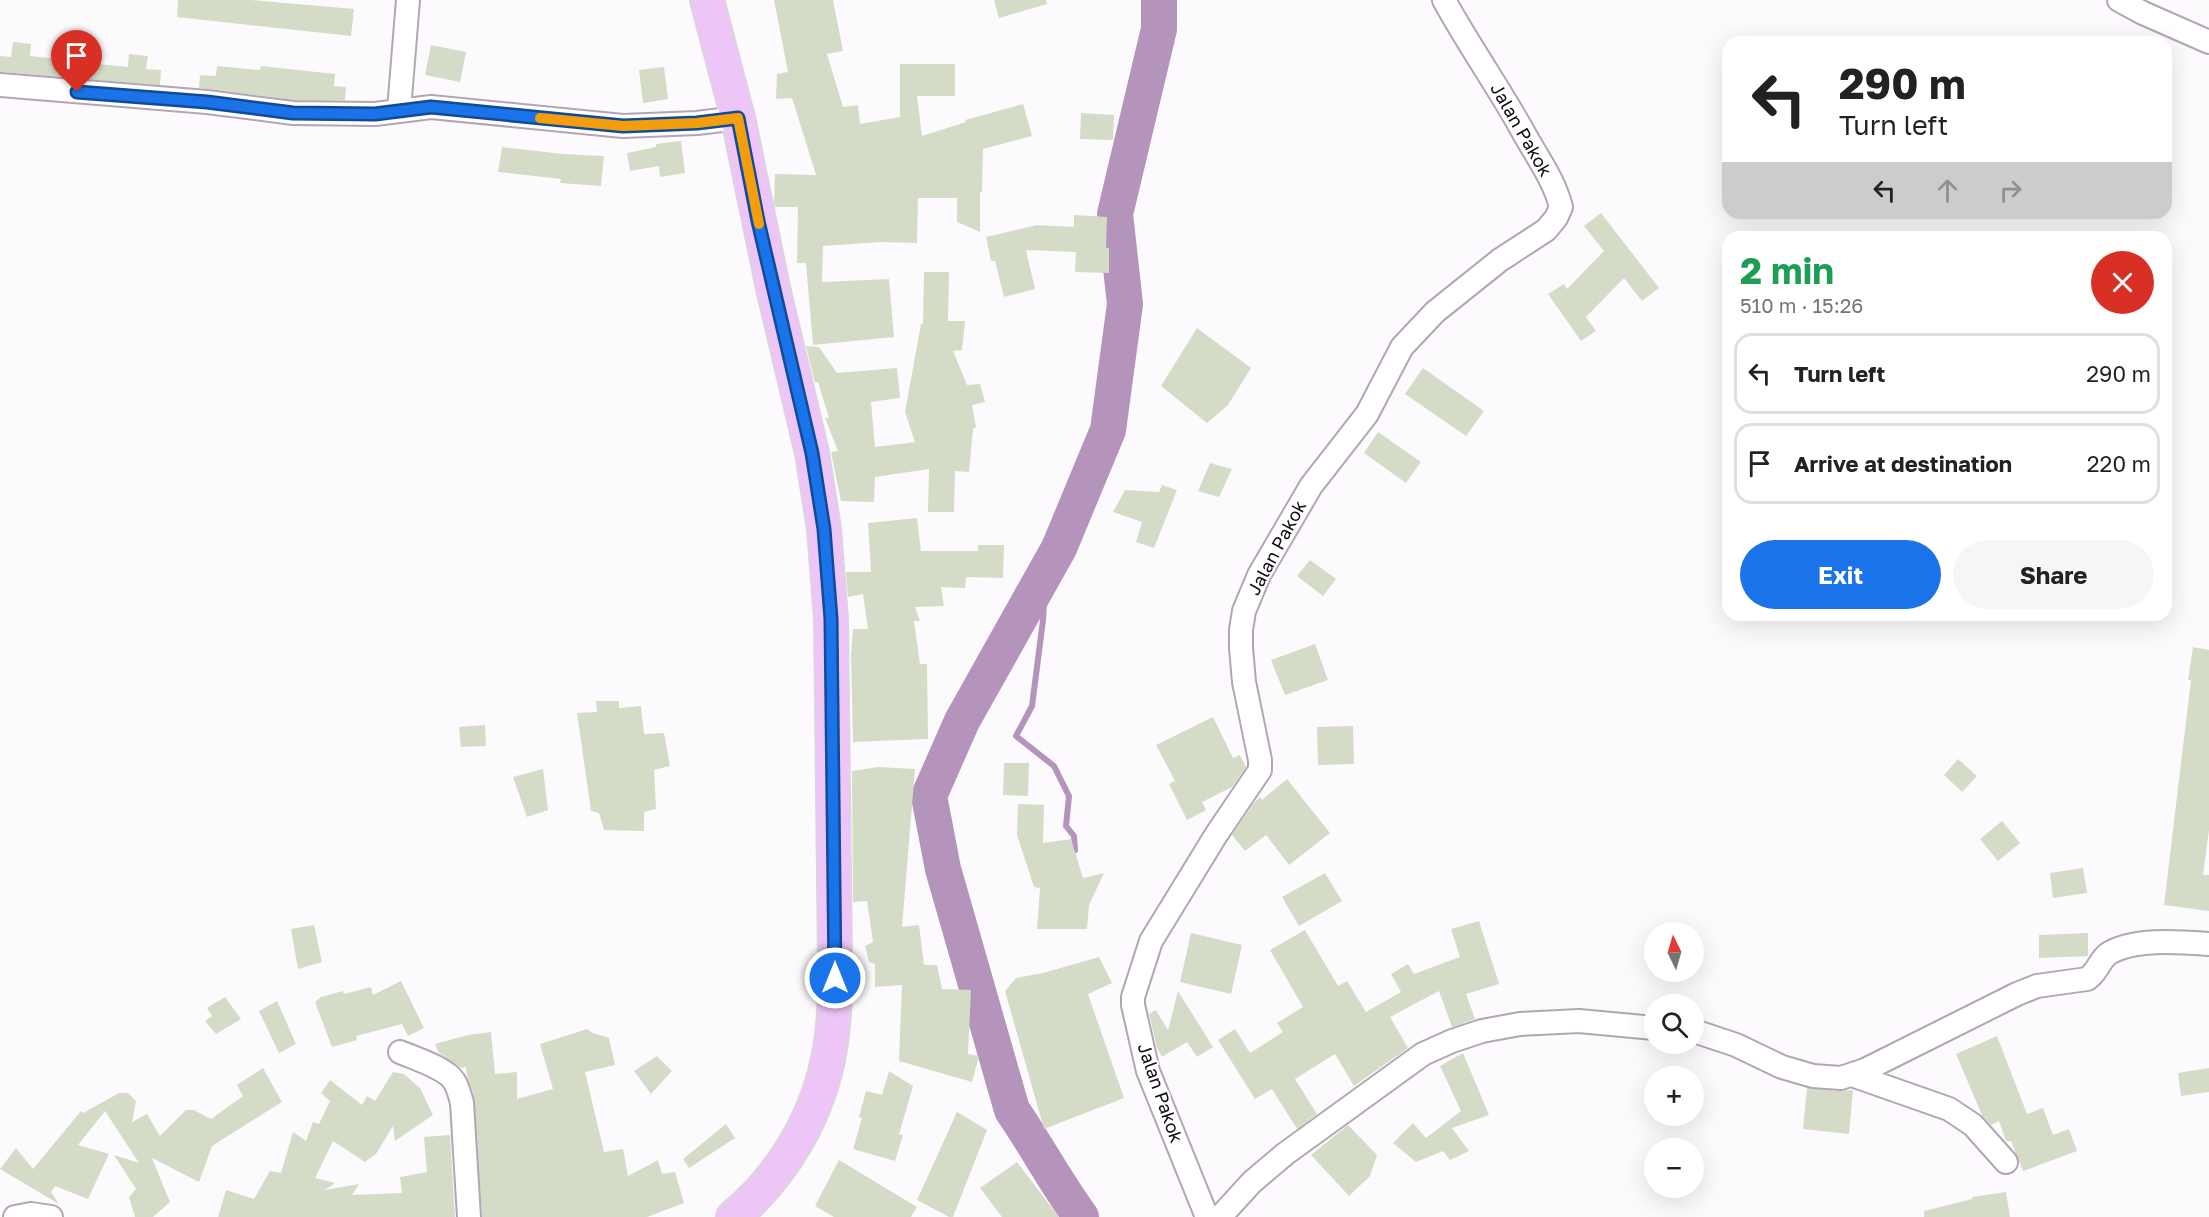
<!DOCTYPE html>
<html lang="en">
<head>
<meta charset="utf-8">
<style>
  body { margin:0; font-family:"Golos Text",sans-serif; background:#f6f6f6; color:#222; height:100vh; display:flex; flex-direction:column; font-size:22px; white-space:nowrap }
  * { box-sizing:border-box; margin:0 }
  p { font-size:20px; color:#767676 }
  .icon { flex:none; width:33px; height:33px; fill:none; stroke:currentColor; stroke-width:2; stroke-linecap:round; stroke-linejoin:round }
  .map { position:relative; flex:1; overflow:hidden }
  .side { position:absolute; left:1722px; top:231px; width:450px; height:390px; display:flex; flex-direction:column; background:#fff; border-radius:18px; box-shadow:0 6px 24px #0002 }
  .side>* { flex:none }
  .banner { position:absolute; left:1722px; top:36px; width:450px; height:183px; border-radius:18px; box-shadow:0 6px 24px #0002; background:#fff; color:#222; overflow:hidden }
  .needle { width:39px; rotate:355deg }
  .controls { position:absolute; left:1644px; top:922px; display:grid; gap:12px }
  .controls a { display:grid; place-items:center; width:60px; height:60px; border-radius:50%; background:#fff; box-shadow:0 6px 24px #0002; font-size:30px }
  .pin { position:absolute; display:grid; place-items:center; width:51px; height:51px; color:#fff; margin:-62px -26px; border-radius:50% 50% 50% 0; rotate:-45deg; box-shadow:0 0 6px #0007 }
  .pin .icon { rotate:45deg }
  .me { position:absolute; width:66px; margin:-33px; rotate:0deg; stroke-linejoin:round; filter:drop-shadow(0 0 4px #0008) }
  .turn { display:flex; align-items:center; gap:21px; height:126px; padding:0 18px; font-size:27px }
  .turn .icon { width:78px; height:78px; stroke-width:2.5 }
  .turn b { display:block; font-size:42px; line-height:51px }
  .lanes { display:flex; align-items:center; height:57px; padding:0 18px; background:#0003; justify-content:center; gap:30px; direction:ltr }
  .lanes .off { opacity:.35 }
  .round { display:grid; place-items:center; flex:none; width:63px; height:63px; border-radius:32px; background:#f6f6f6 }
  .summary { display:flex; align-items:center; justify-content:space-between; height:102px; padding:0 18px }
  h1 { font-size:36px; font-weight:700; line-height:45px; color:#1e9e55 }
  .primary-button { display:flex; gap:12px; margin-top:auto; padding:12px 18px }
  .primary-button a { flex:1; height:69px; border-radius:36px; background:#1a73e8; color:#fff; font-size:24px; font-weight:700; line-height:69px; text-align:center }
  .primary-button a+a { background:#f6f6f6; color:#222 }
  ul { padding:0; list-style:none }
  li { display:flex; align-items:center; gap:18px; height:81px; margin:0 12px 9px; padding:0 6px; border:3px solid #e0e0e0; border-radius:18px }
  li div { flex:1 }
  li b { display:block; font-size:22px }
  li em { font-style:normal }
  .map>svg:first-child { display:block }
</style>
</head>
<body>
<div class="map">
<svg width="2209" height="1217" viewBox="0 0 2209 1217">
  <rect width="100%" height="100%" fill="#fdfafe"/>
  <g fill="none" stroke-linecap="round" stroke-linejoin="round">
    <!-- stream -->
    <path stroke="#b494bb" stroke-width="6" d="M1046 570 1043 620 1032 706 1016 736 1054 766 1069 796 1066 826 1074 836 1075 850"/>
    <!-- river -->
    <path stroke="#b494bb" stroke-width="36" d="M1081 1217C1056 1183 1036 1145 1012 1110L943 869 929 796 962 721 1059 548 1108 430 1125 304 1115 214 1159 29V0"/>
  </g>
  <!-- building -->
  <path fill="#d4dcc7" d="M178 0H251L354 9 351 36 177 17Z
    M774 0H833L843 51 827 54 843 107 858 105 860 124 900 117V64H955V96H917L922 136 966 122 965 120 1023 104 1032 136 983 149 982 192H980V232L957 222V198H918L917 243 881 242 823 246 822 282 889 279 894 337 813 345 806 263H797L798 207H775L774 202 775 174 816 175 792 98 776 99 777 74 788 72Z
    M994 0H1046L1047 4 999 18Z
    M13 42 31 44 30 56 69 60 71 47 89 49 87 63 128 67 129 54 148 56 146 69 161 70 160 85 0 72V56L11 57Z
    M431 45 466 52 460 82 425 75Z
    M217 66 260 70 261 66 335 74 334 86 346 87 345 100H294L199 88 200 75 216 76Z
    M664 67 668 99 643 103 639 70Z
    M1081 113 1114 115 1113 140 1080 139Z
    M681 141 685 173 660 177 659 166 630 171 627 153 656 147V144Z
    M502 147 563 154 604 156 601 186 560 183 561 179 498 172Z
    M1601 213 1659 288 1642 301 1624 278 1586 317 1596 331 1581 341 1548 294 1564 284 1567 289 1604 251 1584 226Z
    M1074 215 1107 217 1106 248H1109V273L1075 272 1076 252 1026 250 1035 289 1004 297 995 261H991L986 237 1037 225 1074 227Z
    M924 272H949L948 321H965L962 350 953 351 967 385 980 384 985 402 972 405 976 427 973 429 969 472 955 471 954 512H928L929 469 875 477 874 502 841 501 831 452 838 451 825 418H829L818 382 815 383 806 346 819 347 837 373 897 368 900 398 871 402 875 447 915 442 905 412 921 324H923Z
    M1197 328 1251 368 1228 405 1207 423 1161 386Z
    M1423 368 1484 411 1466 436 1405 394Z
    M1378 432 1421 462 1406 483 1364 453Z
    M1210 463 1232 469 1219 497 1198 491Z
    M1162 485 1177 490 1154 548 1136 542 1142 522 1113 512 1125 490 1159 492Z
    M917 518 921 551H978V545H1004L1003 578 966 577 965 588 941 587 944 606 915 607 920 621H914L920 664H927L928 739 853 742 851 655 853 629H868L863 594 848 597 846 572H871L868 523Z
    M1310 560 1336 579 1323 596 1297 576Z
    M1315 644 1328 680 1285 695 1271 660Z
    M2193 647 2209 650V830L2203 875H2209V911L2164 905 2191 680H2188Z
    M596 701H619V708L641 706 644 734 664 733 670 766 654 770 656 809 644 812V831L604 830 599 813 591 811 577 713 597 712Z
    M1213 717 1233 758 1240 755 1246 767 1232 787 1202 802 1206 810 1187 820 1169 784 1175 781 1156 745Z
    M485 725 486 746 461 747 459 727Z
    M1353 726 1354 764 1318 765 1317 727Z
    M1958 759 1977 776 1962 792 1944 775Z
    M1004 763H1029L1028 796 1003 795Z
    M878 767 915 769 902 927 919 925 924 965H937L942 989 971 990 968 1054 979 1056 972 1082 899 1061 902 985 875 987V964L869 962 865 946 873 942 867 901 853 902 852 771Z
    M543 769 548 810 527 817 513 777Z
    M1287 779 1330 833 1289 865 1266 835 1245 851 1232 835 1254 803 1260 797 1262 800Z
    M1018 804 1044 805 1043 843 1071 839 1083 878 1104 873 1089 905 1087 929H1037L1040 888 1034 887 1017 835Z
    M2002 821 2020 843 1998 861 1980 839Z
    M2083 868 2087 893 2053 898 2050 873Z
    M1325 873 1342 901 1299 926 1282 897Z
    M1479 921 1499 984 1466 994 1475 1019 1452 1027 1439 991 1390 1017 1408 1048 1354 1086 1335 1054 1295 1079 1317 1114 1297 1129 1272 1089 1255 1099 1218 1040 1235 1029 1250 1053 1283 1032 1277 1023 1303 1007 1270 950 1305 930 1338 986 1347 981 1366 1012 1401 992 1391 974 1408 964 1414 974 1460 957 1451 929Z
    M314 925 322 962 298 969 291 929Z
    M1191 933 1242 945 1231 994 1180 982Z
    M2088 933V956L2039 958V935Z
    M1099 957 1112 983 1088 994 1124 1098 1044 1129 1005 991 1016 978 1043 973Z
    M401 981 424 1028 408 1036 402 1024 356 1036 357 1040 332 1047 315 1002 321 997 343 991 344 994 371 987 373 995Z
    M1178 991 1213 1047 1197 1057 1187 1042 1162 1057 1157 1048 1149 1014 1156 1010 1168 1030Z
    M225 997 241 1019 216 1034 205 1021 212 1016 207 1008Z
    M277 1001 296 1044 279 1053 259 1011Z
    M587 1029 593 1033 609 1038 615 1065 585 1072 604 1152 623 1149 628 1176 658 1160 662 1174 675 1172 684 1203 647 1217H482L473 1093 467 1076 466 1067 461 1068 439 1053 435 1044 468 1035 491 1032 495 1074 517 1072V1099L553 1089 540 1044Z
    M1997 1036 2027 1114 2043 1108 2053 1135 2069 1129 2077 1151 2023 1171 2011 1141H2006L1999 1121 1991 1125 1982 1115 1956 1054Z
    M1463 1053 1489 1115 1452 1128 1469 1151 1450 1160 1443 1151 1416 1162 1393 1143 1413 1123 1426 1138 1461 1111 1440 1066Z
    M657 1056 672 1071 651 1094 634 1071Z
    M263 1068 282 1102 212 1146 199 1182 152 1158 170 1202 153 1217H135L129 1197 136 1189 114 1155 139 1163 105 1111 78 1145 109 1154 88 1199 55 1186 51 1192 59 1204 0 1169 16 1148 33 1169 81 1111 83 1113 119 1093H128L136 1101 132 1122 147 1114 160 1136 186 1110H194L211 1119 243 1096 237 1085Z
    M2209 1068V1092L2181 1096 2178 1073Z
    M889 1071 913 1086 899 1134 903 1135 895 1161 853 1149 862 1118 859 1117 866 1091 882 1095Z
    M393 1072 404 1074 420 1088 433 1115 395 1141 393 1126 376 1154 365 1162 333 1141 315 1178 335 1183 325 1190 359 1184 352 1195 402 1193 400 1177 427 1172 424 1137 450 1135 455 1217H218L226 1190 254 1199 270 1171 281 1173 293 1132 306 1141 313 1122 319 1124 330 1101 321 1093 330 1080 362 1105 367 1096 375 1101Z
    M1807 1088 1840 1091 1853 1090 1849 1134 1803 1129Z
    M957 1112 987 1130 953 1217H949L917 1200Z
    M726 1124 735 1138 689 1168 683 1159Z
    M1348 1125 1377 1155 1370 1176 1349 1196 1311 1155Z
    M839 1160 917 1207 911 1217H834L815 1206Z
    M1017 1162 1059 1217H1002L980 1188Z
    M2006 1192 2010 1217H1924V1211L1972 1199V1197Z"/>
  <g fill="none" stroke-linecap="round" stroke-linejoin="round">
    <!-- minor casing -->
    <g stroke="#b3a5b6" stroke-width="26">
      <path id="minor" d="M2119 0 2143 13 2209 42
        M0 85 207 102 293 113 375 114 431 107 623 126 697 123 738 118
        M399 110 408 0
        M1694 1031 1736 1045 1782 1067 1813 1076 1841 1078 1865 1070 2017 994 2037 986 2087 979C2097 973 2099 961 2108 954 2133 938 2180 942 2209 944
        M400 1052C414 1058 446 1068 454 1081 458 1087 460 1095 462 1103L469 1217
        M1852 1075 1949 1109 1973 1125 2006 1162
        M15 1217 31 1214 51 1217
        M1207 1217 1148 1071 1133 1005V997L1151 941 1216 835 1260 770V760L1244 682 1241 648V630L1244 611 1259 575 1311 486 1367 414 1402 347 1435 312 1500 260 1546 230 1556 218 1561 207C1554 179 1535 154 1521 128 1497 85 1468 44 1444 0
        M1220 1217 1252 1182 1285 1154 1423 1054 1452 1041 1482 1031 1520 1024 1579 1021 1654 1028"/>
    </g>
    <!-- highway casing -->
    <g stroke="#d9d8d9" stroke-width="36">
      <path id="highway" d="M707 0 738 118 773 288 812 453 824 529 831 619 835 962C835 991 835 1020 830 1049 819 1114 784 1175 733 1217"/>
    </g>
    <!-- minor -->
    <use href="#minor" stroke="#fff" stroke-width="22"/>
    <!-- highway -->
    <use href="#highway" stroke="#edc5f6" stroke-width="33"/>
  </g>
  <g fill="none" stroke-linecap="round" stroke-linejoin="round">
    <!-- route casing -->
    <g stroke="#114b97" stroke-width="15">
      <path id="route" d="M77 92 207 102 293 113 375 114 431 107 623 126 697 123 738 118 758 221 812 453 824 529 831 619 835 978"/>
    </g>
    <!-- route -->
    <use href="#route" stroke="#1a73e8" stroke-width="10"/>
    <!-- slow -->
    <path stroke="#f59e0b" stroke-width="10" d="M540 118 623 126 697 123 738 118 759 224"/>
  </g>
  <g text-anchor="middle" stroke-width="4.5" stroke-linejoin="round" paint-order="stroke">
    <!-- street labels -->
    <g font-size="18" fill="#100b10" stroke="#fff">
      <text transform="translate(1521 130) rotate(60)" y="6">Jalan Pakok</text>
      <text transform="translate(1277 548) rotate(-62)" y="6">Jalan Pakok</text>
      <text transform="translate(1160 1093) rotate(71)" y="6">Jalan Pakok</text>
    </g>
  </g>
</svg>
<div class="controls">
<a><svg class="needle" viewBox="-14 -14 28 28"><path d="M0-13l5 13h-10z" fill="#e53935"/><path d="M0 13l5-13h-10z" fill="#767676"/></svg></a>
<a><svg class="icon" aria-label="search" viewBox="0 0 24 24"><circle cx="10" cy="10" r="6"/><path d="M15 15l6 6"/></svg></a>
<a>+</a>
<a>−</a>
</div>
<div class="pin" style="left:77px;top:92px;background:#d93025"><svg class="icon" aria-label="arrive" viewBox="0 0 24 24"><path d="M6 21V4h12l-3 4 3 4H6"/></svg></div>
<svg class="me" style="left:835px;top:978px" viewBox="-20 -20 40 40"><circle r="17" fill="#1a73e8" stroke="#fff" stroke-width="3"/><path d="M0-11L8 9 0 5-8 9z" fill="#fff"/></svg>
<div class="banner">
<div class="turn"><svg class="icon" aria-label="left" viewBox="0 0 24 24"><path d="M17 20v-9H6M10 6l-5 5 5 5"/></svg><div><b>290 m</b>Turn left</div></div>
<div class="lanes"><svg class="icon" aria-label="left" viewBox="0 0 24 24"><path d="M17 20v-9H6M10 6l-5 5 5 5"/></svg><svg class="icon off" aria-label="ahead" viewBox="0 0 24 24"><path d="M12 20V5M6 11l6-6 6 6"/></svg><svg class="icon off" aria-label="right" viewBox="0 0 24 24"><path d="M7 20v-9h11M14 6l5 5-5 5"/></svg></div>
</div>
<section class="side">
<div class="summary"><div><h1>2 min</h1><p>510 m · 15:26</p></div><a class="round" style="background:#d93025;color:#fff"><svg class="icon" aria-label="close" viewBox="0 0 24 24"><path d="M6 6l12 12M18 6L6 18"/></svg></a></div>
<ul>
<li><svg class="icon" aria-label="left" viewBox="0 0 24 24"><path d="M17 20v-9H6M10 6l-5 5 5 5"/></svg><div><b>Turn left</b></div><em>290 m</em></li>
<li><svg class="icon" aria-label="arrive" viewBox="0 0 24 24"><path d="M6 21V4h12l-3 4 3 4H6"/></svg><div><b>Arrive at destination</b></div><em>220 m</em></li>
</ul>
<div class="primary-button"><a>Exit</a><a>Share</a></div>
</section>
</div>
</body>
</html>
